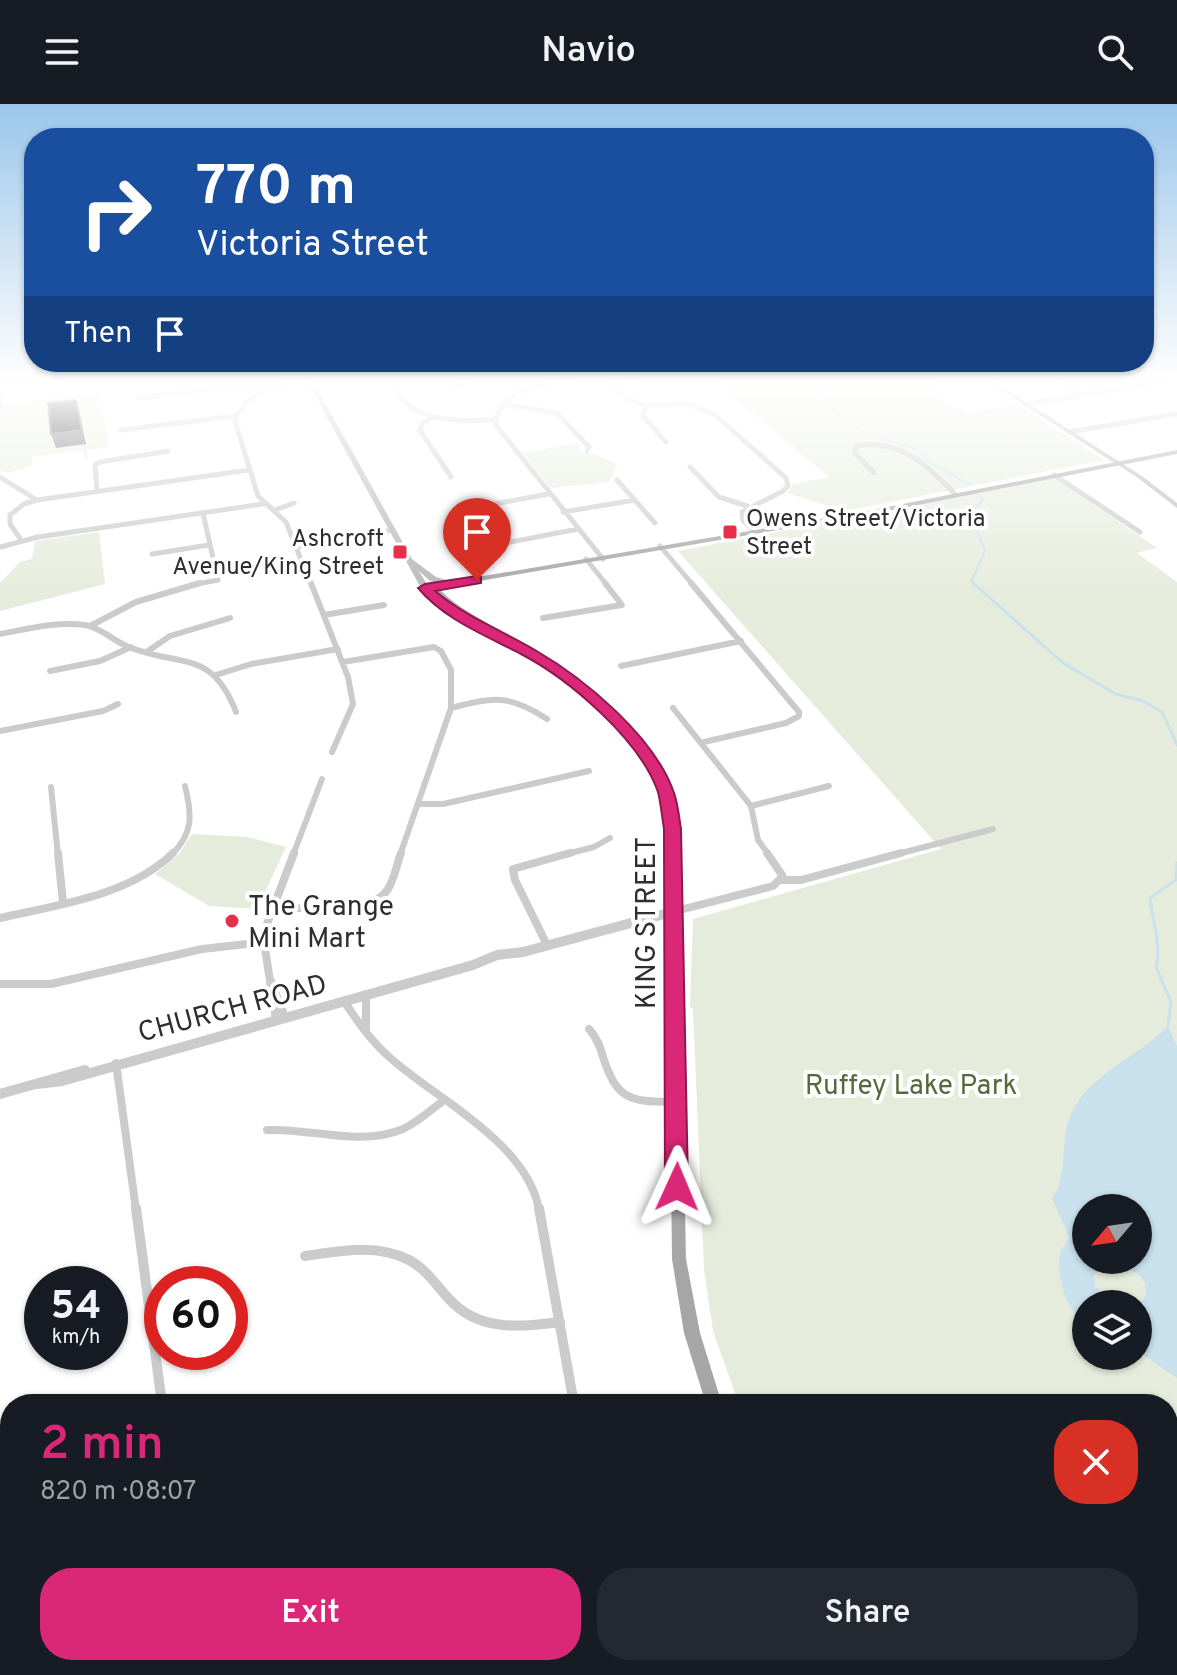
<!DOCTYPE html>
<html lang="en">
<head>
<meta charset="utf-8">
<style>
  body { margin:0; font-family:Overpass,sans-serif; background:#242831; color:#f1f3f6; height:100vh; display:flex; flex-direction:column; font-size:30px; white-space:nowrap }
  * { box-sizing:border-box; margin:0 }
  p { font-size:26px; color:#9ea1a6 }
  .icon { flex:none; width:44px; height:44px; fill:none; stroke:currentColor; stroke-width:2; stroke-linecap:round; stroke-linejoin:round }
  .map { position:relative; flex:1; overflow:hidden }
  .sheet { position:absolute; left:0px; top:1290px; width:1178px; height:282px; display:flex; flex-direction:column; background:#171b24; border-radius:32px 32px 0 0; box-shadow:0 2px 6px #0004 }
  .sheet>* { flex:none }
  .hud { position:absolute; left:24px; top:24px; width:1130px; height:244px; border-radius:32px; box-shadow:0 2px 6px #0004; background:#1a4fa0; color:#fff; overflow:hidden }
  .needle { width:52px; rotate:241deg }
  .tools { position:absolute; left:1072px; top:1090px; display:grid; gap:16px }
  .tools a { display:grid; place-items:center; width:80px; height:80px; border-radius:50%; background:#171b24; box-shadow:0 2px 6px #0004; font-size:40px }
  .speed { position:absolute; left:24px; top:1162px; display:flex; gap:16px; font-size:40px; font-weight:700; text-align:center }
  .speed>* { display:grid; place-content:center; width:104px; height:104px; border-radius:50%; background:#171b24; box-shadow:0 2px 6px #0004; line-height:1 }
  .speed small { font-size:20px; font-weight:400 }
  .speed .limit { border:12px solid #d22; background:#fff; color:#111 }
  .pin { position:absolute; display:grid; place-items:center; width:68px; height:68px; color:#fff; margin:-82px -34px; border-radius:50% 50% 50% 0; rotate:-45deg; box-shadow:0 0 8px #0007 }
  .pin .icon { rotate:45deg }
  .me { position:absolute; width:88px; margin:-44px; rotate:1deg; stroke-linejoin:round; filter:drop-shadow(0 0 6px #0008) }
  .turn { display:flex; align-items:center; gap:28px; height:168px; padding:0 40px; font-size:36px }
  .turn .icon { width:104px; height:104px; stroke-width:2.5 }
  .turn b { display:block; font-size:56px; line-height:68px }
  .then { display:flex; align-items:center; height:76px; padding:0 40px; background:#0003; gap:16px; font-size:30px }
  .round { display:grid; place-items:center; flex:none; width:84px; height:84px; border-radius:32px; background:#242831 }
  .headline { display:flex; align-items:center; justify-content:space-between; height:136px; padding:0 40px }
  h1 { font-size:48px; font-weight:600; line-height:60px; color:#db2777 }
  .primary-button { display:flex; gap:16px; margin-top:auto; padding:16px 40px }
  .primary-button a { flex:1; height:92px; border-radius:32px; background:#db2777; color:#fff; font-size:32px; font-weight:600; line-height:92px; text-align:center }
  .primary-button a+a { background:#242831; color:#f1f3f6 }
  header { display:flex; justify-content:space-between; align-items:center; height:104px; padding:0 40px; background:#171b24; font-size:36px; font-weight:600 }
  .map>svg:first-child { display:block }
</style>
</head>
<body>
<header><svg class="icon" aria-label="menu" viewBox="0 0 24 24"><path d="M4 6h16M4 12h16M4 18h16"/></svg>Navio<svg class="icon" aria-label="search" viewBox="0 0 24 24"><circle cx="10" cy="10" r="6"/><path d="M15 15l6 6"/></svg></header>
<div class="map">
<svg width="1177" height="1571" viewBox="0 0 1177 1571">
  <rect width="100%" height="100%" fill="#fff"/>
  <!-- green -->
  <path fill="#e6ecdc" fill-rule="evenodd" d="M742 275H928L936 281 943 299 968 308 1017 300 1104 356 845 407 787 389 793 380 829 373 717 279Z
    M100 288 109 343 87 346 88 356H85L83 346 32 353 33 361 8 369 0 366V302Z
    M579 339 580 349 594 350 617 360 609 378 551 384 522 349Z
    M1055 374 1157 444 1137 449 1177 478V1571H848L845 1562H1168V1300H739L713 1227 704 1166 693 905 690 902 693 815 941 745 678 447ZM1086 1104H1138V1156H1086ZM1086 1200H1138V1252H1086Z
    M99 428 105 480 0 507V479L20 458 32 455 35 437Z
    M192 730 247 733 286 743 257 805 209 802 155 770 179 750Z
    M554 1562H796L799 1571H553Z"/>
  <!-- water -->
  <path fill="#c8e1ec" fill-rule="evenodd" d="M1168 922 1177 942V1274L1138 1247V1202L1146 1191 1145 1179 1138 1170 1117 1161H1108L1094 1170 1095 1182 1117 1200H1086V1220C1067 1208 1056 1173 1060 1151 1061 1145 1066 1139 1069 1134L1052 1094C1069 1073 1059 1036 1071 1010 1089 970 1139 952 1168 922ZM1086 1104H1138V1156H1086Z"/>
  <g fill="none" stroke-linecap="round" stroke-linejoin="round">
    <!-- stream-far2 -->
    <path stroke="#c8e1ec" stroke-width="2" d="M818 288 846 317 864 329 916 345 931 359 969 380
      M975 481 971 478 985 447 970 409 982 397 981 392"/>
    <!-- stream-far1 -->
    <path stroke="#c8e1ec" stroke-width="3" d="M973 479 1063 559 1116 590 1143 597 1162 608 1177 641
      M1168 922 1171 898 1156 863C1162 844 1152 815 1150 794L1176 776 1177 759"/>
    <!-- stream -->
    <path stroke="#c8e1ec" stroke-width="4" d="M1168 1420 1177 1419
      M874 1571 884 1562"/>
    <!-- minor-far3 -->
    <path stroke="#cbcbcb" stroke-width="5" d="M390 275C407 320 454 317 495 316
      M578 275C546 280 502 282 495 320L603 455
      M602 275 632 297 644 301 689 300 714 310 786 374 788 382 783 387 742 408 743 416 755 428
      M1056 275 1082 291
      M310 276C280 280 246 285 235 317L258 392 286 418 311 481
      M607 280 640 275
      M456 283 472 275
      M0 293 1 303
      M139 294 235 282 268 284
      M504 300 557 309 589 343 587 347
      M1025 300 1177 276
      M646 302 643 312 666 338
      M433 313 422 320 420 326 451 373
      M121 326 236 312
      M1069 328 1177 310
      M690 363 719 393 747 402
      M874 369 854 348 857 342C899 333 929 363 956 391
      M1054 371 1140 428
      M0 373 37 396
      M617 376 655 419
      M97 387 95 361 100 358 168 347
      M468 405 548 390
      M275 406 294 399
      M563 408 635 396
      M21 436 10 420V411L24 400 37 396 249 366
      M495 441 578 425
      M660 442 693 481
      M0 443 38 433 263 400
      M296 443 393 426
      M152 450 209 441
      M586 455 607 481
      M191 481 218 476 203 409"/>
    <!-- minor-far2 -->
    <path stroke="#cbcbcb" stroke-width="6" d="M311 479 348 573 353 600 332 648
      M691 479 799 608V612L786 619 704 638
      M324 511 384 501
      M543 514 622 501 605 479
      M90 522 136 498 200 479
      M0 530C28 525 57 517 85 521 102 524 113 537 129 543 181 564 211 544 236 608
      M148 547 170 532 230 514
      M343 558 434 543 441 547 451 566V604L400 751
      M621 562 741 537
      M50 567 100 557 131 543
      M216 571 251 560 338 545
      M451 604C494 593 509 590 547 615
      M673 604 751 702 758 736 769 751
      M0 627 103 607 118 600
      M51 683 58 751
      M420 700H443L589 667
      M751 702 829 682
      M171 751C194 729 192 711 185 682
      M293 751 322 675
      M563 751 594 743 610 734
      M894 751 993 725"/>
    <!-- minor-far1 -->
    <path stroke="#cbcbcb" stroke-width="8" d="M58 749 63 799
      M767 749 782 771
      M782 776H801L901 749
      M274 802C303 804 369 815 388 785 394 776 397 760 401 749
      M672 808 773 782 782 773
      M0 814C57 801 129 792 173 749
      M547 841 515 776 513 765 570 749
      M271 877 285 913
      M0 880H51L202 845 264 838
      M366 890V927
      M344 897C359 920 374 941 395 958 442 998 528 1041 539 1106
      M276 916 264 838 267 820 294 749
      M589 925C597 934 600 942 603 953 618 999 632 997 676 998
      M116 959 136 1106
      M267 1026C312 1024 360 1043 403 1025 418 1018 431 1006 444 996"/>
    <!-- minor -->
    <path stroke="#cbcbcb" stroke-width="10" d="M136 1104 162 1300
      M539 1104 574 1300
      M305 1152C339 1147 377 1139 409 1156 426 1165 436 1181 449 1195 479 1228 520 1223 560 1218
      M0 1555H10
      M192 1571 193 1562
      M442 1571 444 1562"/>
    <!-- tertiary -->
    <path stroke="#cbcbcb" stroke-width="10" d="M37 980 62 977 473 861 497 851 523 848 672 808
      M0 990 85 966"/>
    <!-- secondary -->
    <path fill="#b8b8b8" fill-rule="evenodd" d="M306 275H312L412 455 436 473 453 478V482L430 477 419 467 429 484 425 486H422Z
      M983 275H990L1142 372 1177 399V404L1138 374Z"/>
    <!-- primary -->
    <path fill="#a6a6a6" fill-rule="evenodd" d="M1177 346V350L867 411 438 484C458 505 485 517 509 532 573 571 642 616 669 689 674 700 675 713 677 725L686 1155 700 1229 722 1300H706L684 1229 672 1155 667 725C663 703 658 681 647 661 616 604 554 567 500 534 476 519 450 506 430 486H425L421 484 425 482 867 407Z
      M807 1562H825L829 1571H811Z"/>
  </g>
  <!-- shaded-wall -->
  <path fill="#5b5b5b" d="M76 296 86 340 56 344 51 330Z"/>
  <!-- building -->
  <path fill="#151515" stroke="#5b5b5b" stroke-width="2" d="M76 296 82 326 51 330 48 299Z"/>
  <!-- sky -->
  <linearGradient id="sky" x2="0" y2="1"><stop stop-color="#9bc6ea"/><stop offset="0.56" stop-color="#fff"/><stop offset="1" stop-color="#fff" stop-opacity="0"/></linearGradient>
  <rect width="1177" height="495" fill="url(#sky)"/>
  <!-- route -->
  <path fill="#db2777" stroke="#8e194d" stroke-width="2" d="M477 472 481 473V479L435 487C466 513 501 526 535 546 585 575 655 633 674 689 678 700 679 713 681 725L688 1083 685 1090 677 1093 669 1090 665 1083 664 725C662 713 661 700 658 688 640 636 569 575 521 550 485 531 445 516 418 484L425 480Z"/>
  <!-- markers -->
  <g fill="#e72f4a" stroke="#fff" stroke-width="3">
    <rect x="722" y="420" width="16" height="16" rx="4"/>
    <rect x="392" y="440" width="16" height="16" rx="4"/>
    <circle cx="232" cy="817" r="8"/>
  </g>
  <g text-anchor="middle" stroke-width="8" stroke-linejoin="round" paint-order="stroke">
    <!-- far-poi labels -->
    <g font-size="24" fill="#2e2e2e" stroke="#fff" text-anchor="start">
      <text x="746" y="422">Owens Street/Victoria<tspan x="746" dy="28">Street</tspan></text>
      <text x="384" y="442" text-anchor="end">Ashcroft<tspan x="384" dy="28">Avenue/King Street</tspan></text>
    </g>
    <!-- poi labels -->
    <g font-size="28" fill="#2e2e2e" stroke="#fff" text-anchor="start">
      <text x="248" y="811">The Grange<tspan x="248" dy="32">Mini Mart</tspan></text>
    </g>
    <!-- street labels -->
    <g font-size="28" fill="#2e2e2e" stroke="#fff">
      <text transform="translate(645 819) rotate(-90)" y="10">KING STREET</text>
      <text transform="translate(232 903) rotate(-15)" y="10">CHURCH ROAD</text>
    </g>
    <!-- park labels -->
    <g font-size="28" fill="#556a3b" stroke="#fff">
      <text x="911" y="990">Ruffey Lake Park</text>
    </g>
  </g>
</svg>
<div class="tools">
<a><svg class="needle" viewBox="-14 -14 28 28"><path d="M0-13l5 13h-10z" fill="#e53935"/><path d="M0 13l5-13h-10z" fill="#9ea1a6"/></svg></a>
<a><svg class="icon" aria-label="layers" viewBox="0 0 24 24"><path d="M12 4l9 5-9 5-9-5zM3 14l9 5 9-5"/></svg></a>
</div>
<div class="speed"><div>54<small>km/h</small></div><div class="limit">60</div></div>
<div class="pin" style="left:477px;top:476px;background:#d93025"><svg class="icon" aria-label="arrive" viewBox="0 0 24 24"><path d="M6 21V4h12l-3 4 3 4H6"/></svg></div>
<svg class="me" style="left:677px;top:1083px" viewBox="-20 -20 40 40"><path d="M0-17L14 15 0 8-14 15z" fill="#db2777" stroke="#fff" stroke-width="4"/></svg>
<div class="hud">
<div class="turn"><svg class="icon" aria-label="right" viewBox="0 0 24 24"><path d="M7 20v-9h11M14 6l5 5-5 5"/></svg><div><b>770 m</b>Victoria Street</div></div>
<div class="then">Then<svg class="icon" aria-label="arrive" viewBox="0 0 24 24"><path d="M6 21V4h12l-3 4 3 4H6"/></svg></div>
</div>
<section class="sheet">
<div class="headline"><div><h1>2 min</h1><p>820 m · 08:07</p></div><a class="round" style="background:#d93025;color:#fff"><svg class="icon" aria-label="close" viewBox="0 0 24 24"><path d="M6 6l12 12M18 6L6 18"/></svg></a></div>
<div class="primary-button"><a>Exit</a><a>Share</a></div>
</section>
</div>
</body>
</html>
